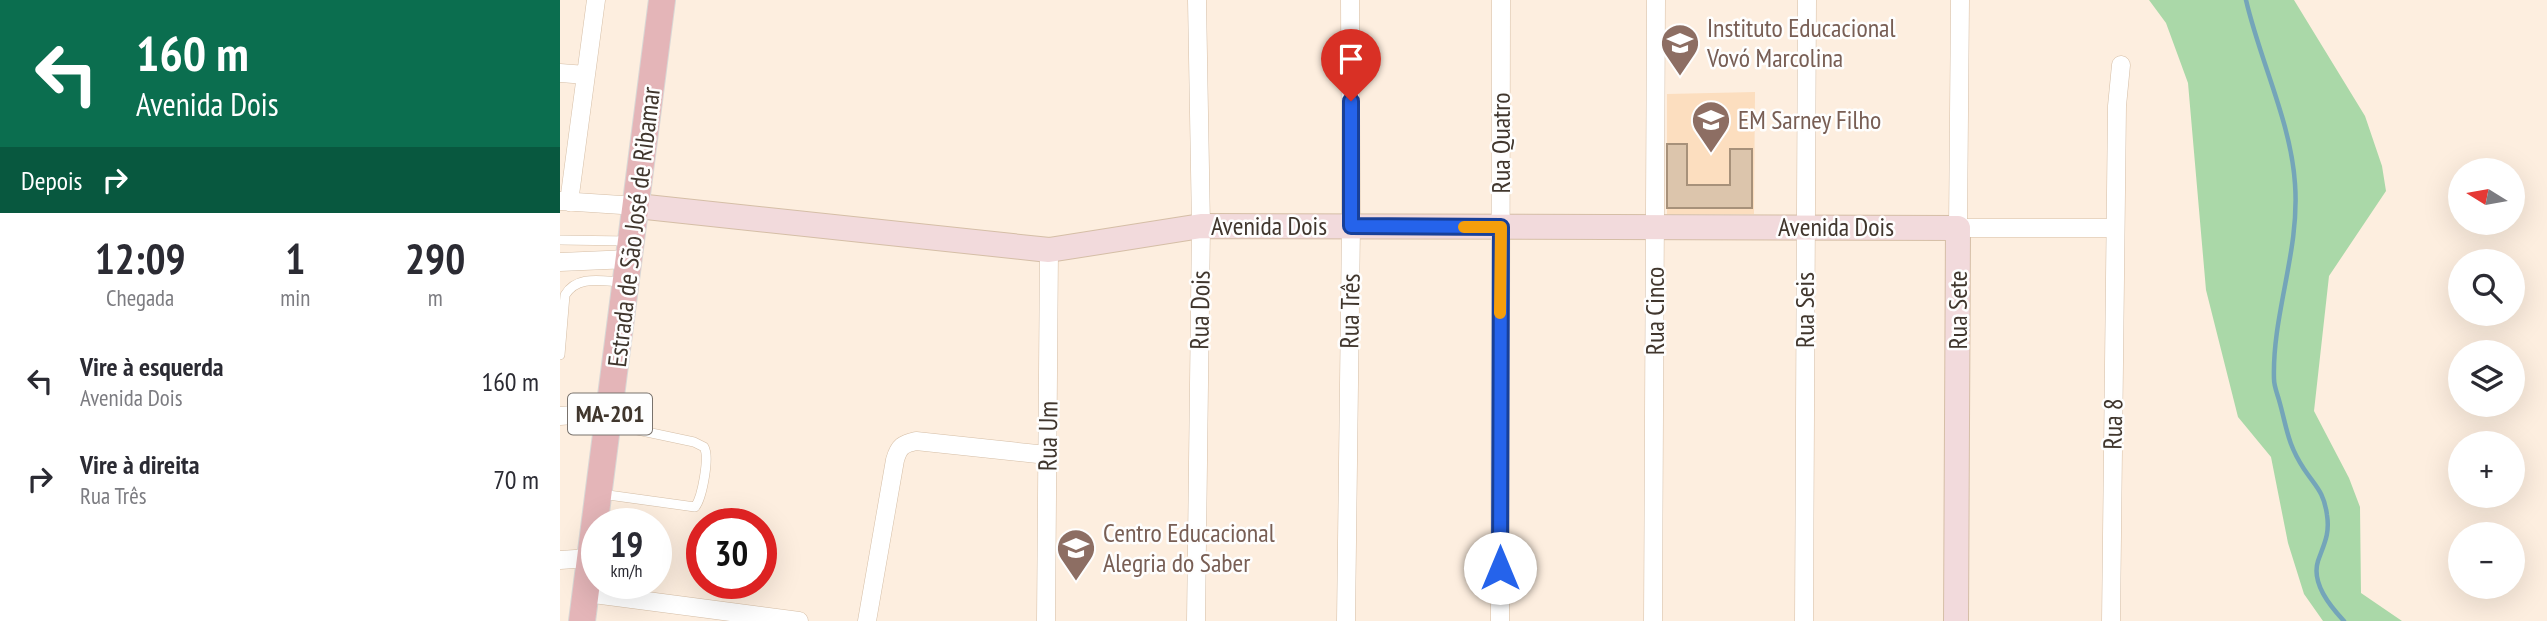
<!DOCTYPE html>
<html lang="pt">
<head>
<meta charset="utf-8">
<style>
  body { margin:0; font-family:"PT Sans Narrow",sans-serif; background:#f7f7f7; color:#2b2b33; height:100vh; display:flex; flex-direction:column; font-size:26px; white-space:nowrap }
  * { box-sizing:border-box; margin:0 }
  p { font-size:23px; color:#7c7c81 }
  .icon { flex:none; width:38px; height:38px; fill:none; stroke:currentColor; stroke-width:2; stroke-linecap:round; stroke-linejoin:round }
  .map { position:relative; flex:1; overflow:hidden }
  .sheet { display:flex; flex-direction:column; background:#fff; width:560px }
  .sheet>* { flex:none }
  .guide { background:#0b6e4f; color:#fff; overflow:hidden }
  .needle { width:46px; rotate:281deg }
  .fabs { position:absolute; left:1888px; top:158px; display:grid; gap:14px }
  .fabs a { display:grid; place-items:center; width:77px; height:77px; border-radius:50%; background:#fff; box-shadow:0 7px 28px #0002; font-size:35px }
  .speed { position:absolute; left:21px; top:508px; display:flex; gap:14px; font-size:35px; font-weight:700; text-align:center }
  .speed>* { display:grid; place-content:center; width:91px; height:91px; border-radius:50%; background:#fff; box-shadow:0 7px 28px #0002; line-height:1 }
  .speed small { font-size:18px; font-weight:400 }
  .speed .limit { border:10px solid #d22; background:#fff; color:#111 }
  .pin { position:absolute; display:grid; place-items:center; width:60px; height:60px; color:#fff; margin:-72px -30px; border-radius:50% 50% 50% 0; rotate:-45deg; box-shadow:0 0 7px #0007 }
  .pin .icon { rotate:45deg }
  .me { position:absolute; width:77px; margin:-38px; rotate:0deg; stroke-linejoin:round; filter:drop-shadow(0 0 5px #0008) }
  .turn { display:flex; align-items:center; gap:24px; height:147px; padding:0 21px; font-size:32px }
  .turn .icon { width:91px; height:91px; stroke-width:2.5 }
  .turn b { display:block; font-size:49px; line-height:60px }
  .then { display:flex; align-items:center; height:66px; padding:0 21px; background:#0003; gap:14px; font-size:26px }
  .eta { display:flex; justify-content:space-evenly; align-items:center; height:119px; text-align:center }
  .eta b { font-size:42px; font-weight:800; line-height:49px }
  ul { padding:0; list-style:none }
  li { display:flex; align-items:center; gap:21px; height:98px; padding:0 21px }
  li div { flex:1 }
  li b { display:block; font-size:26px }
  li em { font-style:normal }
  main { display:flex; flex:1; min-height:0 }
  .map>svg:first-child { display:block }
</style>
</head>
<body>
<main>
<section class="sheet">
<div class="guide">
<div class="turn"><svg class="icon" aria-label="left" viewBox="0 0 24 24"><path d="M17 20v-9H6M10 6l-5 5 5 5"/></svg><div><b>160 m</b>Avenida Dois</div></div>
<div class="then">Depois<svg class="icon" aria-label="right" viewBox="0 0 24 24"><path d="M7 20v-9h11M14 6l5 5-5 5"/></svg></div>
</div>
<div class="eta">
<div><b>12:09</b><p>Chegada</p></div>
<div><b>1</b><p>min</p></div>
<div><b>290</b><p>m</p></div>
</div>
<ul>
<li><svg class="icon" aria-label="left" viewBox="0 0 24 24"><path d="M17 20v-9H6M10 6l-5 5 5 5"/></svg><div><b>Vire à esquerda</b><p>Avenida Dois</p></div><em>160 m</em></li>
<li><svg class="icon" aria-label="right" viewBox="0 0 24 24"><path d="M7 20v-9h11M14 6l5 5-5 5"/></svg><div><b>Vire à direita</b><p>Rua Três</p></div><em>70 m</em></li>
</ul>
</section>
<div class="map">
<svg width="1987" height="621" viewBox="0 0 1987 621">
  <rect width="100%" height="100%" fill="#fdeedf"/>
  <!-- built -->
  <path fill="#fcdebf" d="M1195 92 1194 214H1107V94Z"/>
  <!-- green -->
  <path fill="#aad8a8" d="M1589 0H1734L1805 116 1822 166 1826 191 1769 276 1754 411 1789 478 1800 507 1801 593 1842 621H1763L1744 594 1728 543 1711 457 1678 417 1646 290 1628 83 1606 23Z"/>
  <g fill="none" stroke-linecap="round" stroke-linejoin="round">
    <!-- stream -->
    <path stroke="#74a5b9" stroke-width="4.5" d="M1686 0C1700 61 1731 122 1735 184 1740 251 1712 314 1714 379 1714 386 1717 393 1719 400 1727 428 1727 443 1744 469 1756 487 1764 492 1767 515 1770 534 1764 544 1758 561 1751 583 1770 606 1784 621"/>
  </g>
  <!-- building -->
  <path fill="#dcc5ac" stroke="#a7917a" stroke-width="2" d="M1107 144H1127V185H1170V149H1192V208H1107Z"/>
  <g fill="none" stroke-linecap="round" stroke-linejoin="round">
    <!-- lane casing -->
    <g stroke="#d5bea6" stroke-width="10">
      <path id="lane" d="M0 240 68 241
        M0 355 5 295C17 275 41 281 62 282
        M41 494 135 507C142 498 150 457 144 447L134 442 49 424"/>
    </g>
    <!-- street casing -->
    <g stroke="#d5bea6" stroke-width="19">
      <path id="street" d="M1400 0 1398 228H1555
        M0 73 26 75
        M0 201 77 206
        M9 202 36 0
        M0 262 70 259
        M0 416 50 412
        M0 560 30 558
        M26 593 239 621
        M307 621 335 460C339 446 343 444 356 441L487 455
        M486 621 489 250
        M636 621 641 226 637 0
        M786 621 791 226 790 0
        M940 621 941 0
        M1093 621 1096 0
        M1244 621 1247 0
        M1551 621 1557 106 1561 65"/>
    </g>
    <!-- secondary casing -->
    <g stroke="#d5bea6" stroke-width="26">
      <path id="secondary" d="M77 206 489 250 641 226 1398 228 1396 621"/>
    </g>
    <!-- primary casing -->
    <g stroke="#d9d7d5" stroke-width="28">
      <path id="primary" d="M22 621 102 0"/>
    </g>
    <!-- lane -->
    <use href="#lane" stroke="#fff" stroke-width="9"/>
    <!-- street -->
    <use href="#street" stroke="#fff" stroke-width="18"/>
    <!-- secondary -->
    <use href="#secondary" stroke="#f2dadc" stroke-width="24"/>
    <!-- primary -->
    <use href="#primary" stroke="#e4b5b8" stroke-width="26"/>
  </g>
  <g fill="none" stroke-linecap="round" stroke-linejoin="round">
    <!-- route casing -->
    <g stroke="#184099" stroke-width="18">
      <path id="route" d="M791 101V226L941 227 940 568"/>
    </g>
    <!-- route -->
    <use href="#route" stroke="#2563eb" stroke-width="12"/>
    <!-- slow -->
    <path stroke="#f59e0b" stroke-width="12" d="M904 227H941L940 313"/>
  </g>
  <!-- icons -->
  <defs>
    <g id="school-pin" transform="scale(2.0125)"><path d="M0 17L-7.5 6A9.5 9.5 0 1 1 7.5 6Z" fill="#8d6e63" stroke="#fefefe"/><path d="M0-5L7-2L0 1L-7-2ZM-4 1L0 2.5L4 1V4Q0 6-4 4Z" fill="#fff"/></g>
  </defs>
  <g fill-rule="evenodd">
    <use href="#school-pin" x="1120" y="43"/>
    <use href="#school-pin" x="1151" y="120"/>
    <use href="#school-pin" x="516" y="548"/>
  </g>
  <g text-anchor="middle" stroke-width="5" stroke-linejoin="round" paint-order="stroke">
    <!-- shield labels -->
    <rect fill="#fefefe" stroke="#79726c" stroke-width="2" x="8" y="393.5" width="84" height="41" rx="5"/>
    <g font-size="24" font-weight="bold" fill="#40362d">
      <text x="50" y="422">MA-201</text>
    </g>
    <!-- education labels -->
    <g font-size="26" fill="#785e54" stroke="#fefefe" text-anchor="start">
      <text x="1147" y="37">Instituto Educacional<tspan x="1147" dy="30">Vovó Marcolina</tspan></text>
      <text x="1178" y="129">EM Sarney Filho</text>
      <text x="543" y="542">Centro Educacional<tspan x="543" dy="30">Alegria do Saber</tspan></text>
    </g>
    <!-- street labels -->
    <g font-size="26" fill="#40362d" stroke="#fefefe">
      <text transform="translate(941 143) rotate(-90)" y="9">Rua Quatro</text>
      <text x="709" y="235">Avenida Dois</text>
      <text transform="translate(74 227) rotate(-83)" y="9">Estrada de São José de Ribamar</text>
      <text x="1276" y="236">Avenida Dois</text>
      <text transform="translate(640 310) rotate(-89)" y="9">Rua Dois</text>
      <text transform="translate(1245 310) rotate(-90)" y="9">Rua Seis</text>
      <text transform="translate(1398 310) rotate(-90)" y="9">Rua Sete</text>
      <text transform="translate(790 311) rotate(-89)" y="9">Rua Três</text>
      <text transform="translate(1095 311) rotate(-90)" y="9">Rua Cinco</text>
      <text transform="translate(1553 424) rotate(-89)" y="9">Rua 8</text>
      <text transform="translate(488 436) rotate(-89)" y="9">Rua Um</text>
    </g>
  </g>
</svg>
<div class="fabs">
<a><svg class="needle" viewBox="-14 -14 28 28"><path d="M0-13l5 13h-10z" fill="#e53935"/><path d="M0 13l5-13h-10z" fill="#7c7c81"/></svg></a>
<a><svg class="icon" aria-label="search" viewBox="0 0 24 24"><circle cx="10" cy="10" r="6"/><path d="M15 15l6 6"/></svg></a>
<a><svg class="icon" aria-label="layers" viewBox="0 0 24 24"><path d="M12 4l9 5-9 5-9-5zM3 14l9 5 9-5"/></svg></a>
<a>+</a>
<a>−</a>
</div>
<div class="speed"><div>19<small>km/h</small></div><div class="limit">30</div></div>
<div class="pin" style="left:791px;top:101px;background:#d93025"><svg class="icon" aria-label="arrive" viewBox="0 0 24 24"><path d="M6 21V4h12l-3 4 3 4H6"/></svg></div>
<svg class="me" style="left:940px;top:568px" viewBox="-20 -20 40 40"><circle r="19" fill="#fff"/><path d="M0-13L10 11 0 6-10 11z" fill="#2563eb"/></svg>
</div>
</main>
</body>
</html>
